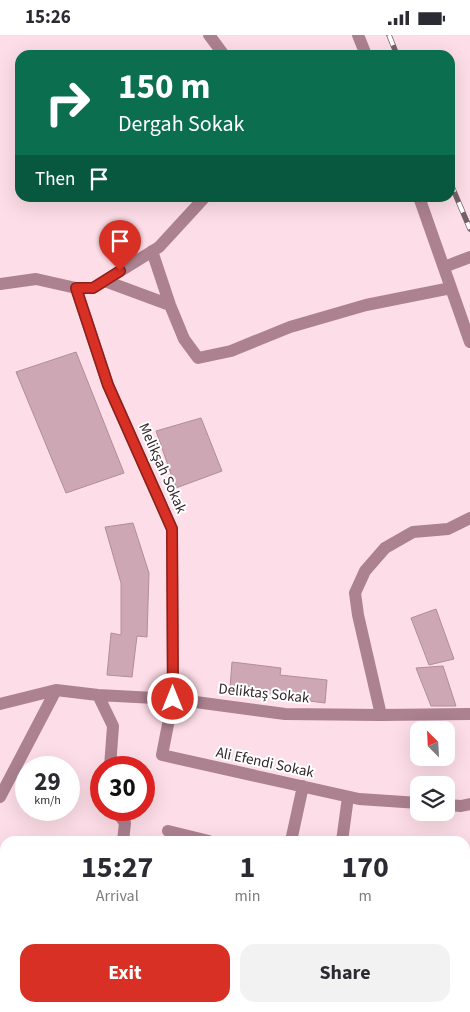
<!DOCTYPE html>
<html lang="en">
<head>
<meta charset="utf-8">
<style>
  body { margin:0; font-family:"Source Sans 3",sans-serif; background:#f2f2f3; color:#2b2b33; height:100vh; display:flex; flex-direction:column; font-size:19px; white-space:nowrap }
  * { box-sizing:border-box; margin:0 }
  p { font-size:16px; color:#7c7c81 }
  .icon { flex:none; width:28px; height:28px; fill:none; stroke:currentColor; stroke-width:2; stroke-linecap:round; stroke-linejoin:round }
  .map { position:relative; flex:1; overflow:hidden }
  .side { position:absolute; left:0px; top:801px; width:470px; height:176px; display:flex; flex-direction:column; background:#fff; border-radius:15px 15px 0 0; box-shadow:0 5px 20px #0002 }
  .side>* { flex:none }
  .hud { position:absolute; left:15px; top:15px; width:440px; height:152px; border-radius:15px; box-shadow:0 5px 20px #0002; background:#0b6e4f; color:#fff; overflow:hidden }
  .needle { width:32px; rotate:336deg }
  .buttons { position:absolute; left:410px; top:686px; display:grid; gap:10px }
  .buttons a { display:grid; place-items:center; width:45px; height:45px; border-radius:10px; background:#fff; box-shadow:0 5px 20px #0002; font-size:25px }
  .speed { position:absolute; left:15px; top:721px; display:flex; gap:10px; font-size:25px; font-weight:700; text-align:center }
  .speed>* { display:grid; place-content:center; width:65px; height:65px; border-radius:50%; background:#fff; box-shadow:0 5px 20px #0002; line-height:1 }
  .speed small { font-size:12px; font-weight:400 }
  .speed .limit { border:8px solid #d22; background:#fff; color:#111 }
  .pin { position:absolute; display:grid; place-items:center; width:42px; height:42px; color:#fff; margin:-51px -21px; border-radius:50% 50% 50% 0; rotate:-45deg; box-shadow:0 0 5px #0007 }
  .pin .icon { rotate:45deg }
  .me { position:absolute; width:55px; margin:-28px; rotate:0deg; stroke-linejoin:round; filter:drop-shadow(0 0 4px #0008) }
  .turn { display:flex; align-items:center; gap:18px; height:105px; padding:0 20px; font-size:22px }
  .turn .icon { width:65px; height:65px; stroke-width:2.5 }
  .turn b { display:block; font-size:35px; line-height:42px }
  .then { display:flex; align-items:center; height:48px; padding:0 20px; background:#0003; gap:10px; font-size:19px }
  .eta { display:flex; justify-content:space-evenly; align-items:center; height:85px; text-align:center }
  .eta b { font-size:30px; font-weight:700; line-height:35px }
  .primary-button { display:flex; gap:10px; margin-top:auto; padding:10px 20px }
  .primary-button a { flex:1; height:58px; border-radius:15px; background:#d93025; color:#fff; font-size:20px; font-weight:700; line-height:58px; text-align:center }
  .primary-button a+a { background:#f2f2f3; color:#2b2b33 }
  .status { display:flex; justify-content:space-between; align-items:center; height:35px; padding:0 25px; background:#fff; direction:ltr }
  .status svg { height:14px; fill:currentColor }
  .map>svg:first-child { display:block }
</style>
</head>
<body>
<div class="status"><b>15:26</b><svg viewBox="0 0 49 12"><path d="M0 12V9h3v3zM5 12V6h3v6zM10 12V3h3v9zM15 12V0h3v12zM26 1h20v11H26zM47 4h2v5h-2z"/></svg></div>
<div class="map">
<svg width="470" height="977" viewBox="0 0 470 977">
  <rect width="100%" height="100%" fill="#fddde7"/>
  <!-- building -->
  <path fill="#cda7b4" stroke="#b28d99" d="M76 317 124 438 66 458 16 337Z
    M201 383 222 436 176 453 156 396Z
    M133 488 149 538 147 602 137 601 132 642 107 640 111 598 121 600V548L105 492Z
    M436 574 454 624 429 630 411 583Z
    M232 627 281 633 280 640 327 645 325 668 279 662 280 659 230 653Z
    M443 631 456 671H431L416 633Z"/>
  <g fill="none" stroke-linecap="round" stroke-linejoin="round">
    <!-- minor -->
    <path stroke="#ac8190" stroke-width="12" d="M209 0 224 20
      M358 0 366 20
      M419 162 470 307
      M152 216 170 270 184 304 198 323 231 316 290 292 366 270 451 253
      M444 232 470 222
      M105 246 170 270
      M0 249 36 244 76 253H93L159 212 205 162
      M76 253 108 350 172 494 173 664 162 720 359 764 419 768
      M98 660 113 691 110 732
      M0 669 56 655 98 660 173 664 285 679 381 680 470 679
      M381 680 358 580 355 558 365 536 385 513 413 497 448 494 470 483
      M0 762 56 655
      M446 770 461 771 470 769
      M116 775 125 788 123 806
      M168 796 209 806
      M291 806 303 751
      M342 806 348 762
      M0 898 5 906
      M34 972 36 977
      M100 972 108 977"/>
    <!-- rail casing -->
    <g stroke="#756268" stroke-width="5.5">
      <path id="rail" d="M389 0 397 20
        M450 147 470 194"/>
    </g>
    <!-- rail -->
    <use href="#rail" stroke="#fff" stroke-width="4" stroke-dasharray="11" stroke-linecap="butt"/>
  </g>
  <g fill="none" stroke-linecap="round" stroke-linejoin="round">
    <!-- route casing -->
    <g stroke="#8d1f18" stroke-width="12">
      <path id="route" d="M120 236 93 253H76L108 350 172 494 173 664"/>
    </g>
    <!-- route -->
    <use href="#route" stroke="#d93025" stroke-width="9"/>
  </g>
  <g text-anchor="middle" stroke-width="4" stroke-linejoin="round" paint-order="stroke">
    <!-- street labels -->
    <g font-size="15" fill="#34262b" stroke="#fff">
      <text transform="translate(163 433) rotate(66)" y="5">Melikşah Sokak</text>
      <text transform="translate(264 658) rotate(6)" y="5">Deliktaş Sokak</text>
      <text transform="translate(265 727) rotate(12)" y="5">Ali Efendi Sokak</text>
    </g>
  </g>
</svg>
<div class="buttons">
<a><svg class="needle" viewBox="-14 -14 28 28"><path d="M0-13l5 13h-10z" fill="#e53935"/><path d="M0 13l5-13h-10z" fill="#7c7c81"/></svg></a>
<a><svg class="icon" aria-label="layers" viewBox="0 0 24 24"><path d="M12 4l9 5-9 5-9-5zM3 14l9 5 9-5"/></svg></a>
</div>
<div class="speed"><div>29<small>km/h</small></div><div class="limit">30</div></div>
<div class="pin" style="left:120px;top:236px;background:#d93025"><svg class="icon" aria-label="arrive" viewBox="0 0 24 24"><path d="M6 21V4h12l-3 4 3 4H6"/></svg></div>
<svg class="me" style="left:173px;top:664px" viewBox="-20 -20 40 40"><circle r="17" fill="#d93025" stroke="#fff" stroke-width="3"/><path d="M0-11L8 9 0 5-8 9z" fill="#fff"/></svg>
<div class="hud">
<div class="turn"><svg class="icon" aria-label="right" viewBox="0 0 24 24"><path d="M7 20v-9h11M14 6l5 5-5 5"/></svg><div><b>150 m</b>Dergah Sokak</div></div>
<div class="then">Then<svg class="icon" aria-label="arrive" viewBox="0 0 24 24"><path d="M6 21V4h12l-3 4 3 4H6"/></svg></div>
</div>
<section class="side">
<div class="eta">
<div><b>15:27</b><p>Arrival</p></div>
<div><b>1</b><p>min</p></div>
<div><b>170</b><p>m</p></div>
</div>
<div class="primary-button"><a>Exit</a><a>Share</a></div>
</section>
</div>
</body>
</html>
